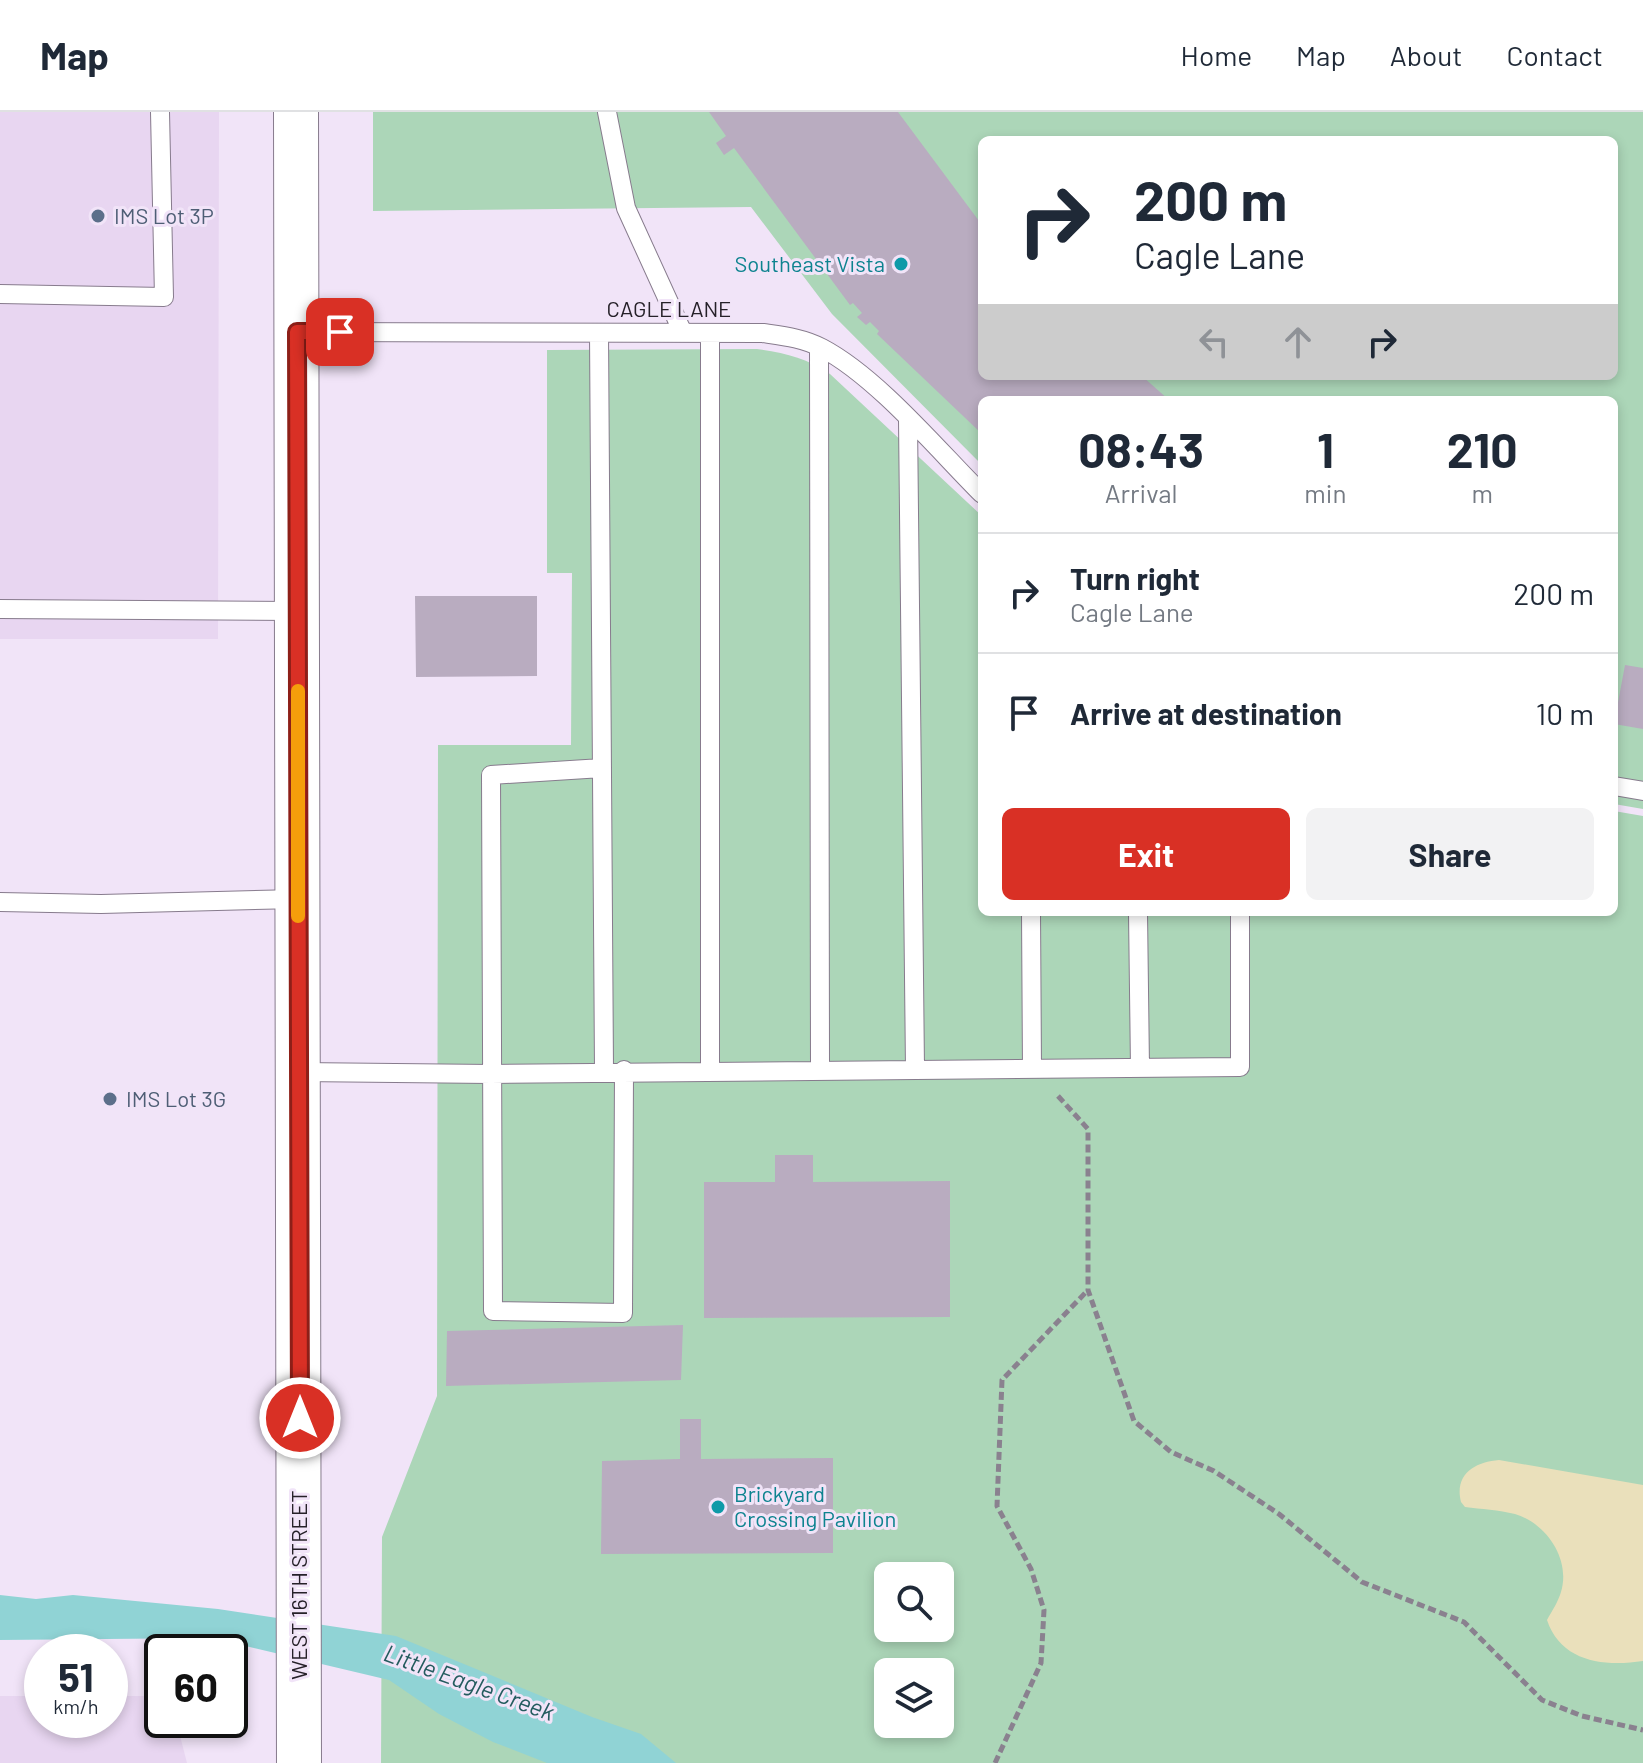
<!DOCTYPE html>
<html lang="en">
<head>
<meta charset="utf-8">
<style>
  body { margin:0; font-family:Barlow,sans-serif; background:#f2f2f3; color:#1f2937; height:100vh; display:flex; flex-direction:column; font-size:30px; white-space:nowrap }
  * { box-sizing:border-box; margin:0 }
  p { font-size:26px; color:#747a83 }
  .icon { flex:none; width:44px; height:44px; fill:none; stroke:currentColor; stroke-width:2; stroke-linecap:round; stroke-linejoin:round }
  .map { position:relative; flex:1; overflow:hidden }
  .side { position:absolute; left:978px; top:284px; width:640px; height:520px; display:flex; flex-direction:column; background:#fff; border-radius:12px; box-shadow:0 4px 12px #0003 }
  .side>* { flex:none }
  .hud { position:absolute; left:978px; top:24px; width:640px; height:244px; border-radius:12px; box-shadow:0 4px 12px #0003; background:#fff; color:#1f2937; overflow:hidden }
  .tools { position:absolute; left:874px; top:1450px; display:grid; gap:16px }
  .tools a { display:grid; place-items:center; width:80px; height:80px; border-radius:12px; background:#fff; box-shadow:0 4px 12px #0003; font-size:40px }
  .speed { position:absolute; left:24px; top:1522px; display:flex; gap:16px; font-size:40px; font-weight:700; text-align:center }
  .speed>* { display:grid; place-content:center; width:104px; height:104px; border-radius:50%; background:#fff; box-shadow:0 4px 12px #0003; line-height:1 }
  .speed small { font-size:20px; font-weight:400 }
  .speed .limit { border:4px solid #111; border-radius:12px; background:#fff; color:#111 }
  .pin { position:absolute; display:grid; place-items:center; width:68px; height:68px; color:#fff; margin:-34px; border-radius:16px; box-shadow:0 4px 12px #0006 }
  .me { position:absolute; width:88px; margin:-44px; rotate:0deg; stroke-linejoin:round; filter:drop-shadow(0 0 6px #0008) }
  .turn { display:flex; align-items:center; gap:28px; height:168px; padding:0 24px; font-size:36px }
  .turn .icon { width:104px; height:104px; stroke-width:2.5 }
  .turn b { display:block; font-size:56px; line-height:68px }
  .lanes { display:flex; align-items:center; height:76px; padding:0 24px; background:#0003; justify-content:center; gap:40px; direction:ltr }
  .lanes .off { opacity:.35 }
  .eta { display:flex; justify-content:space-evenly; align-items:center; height:136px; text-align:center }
  .eta b { font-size:48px; font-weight:700; line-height:56px }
  .button { display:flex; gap:16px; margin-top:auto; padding:16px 24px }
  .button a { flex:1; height:92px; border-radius:12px; background:#d93025; color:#fff; font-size:32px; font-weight:700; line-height:92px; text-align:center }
  .button a+a { background:#f2f2f3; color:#1f2937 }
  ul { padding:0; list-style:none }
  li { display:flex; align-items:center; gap:24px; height:120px; padding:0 24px; border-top:2px solid #e0e1e3 }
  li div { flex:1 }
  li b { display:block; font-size:30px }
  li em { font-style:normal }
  header { display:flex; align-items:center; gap:48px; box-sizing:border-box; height:112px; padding:0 40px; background:#fff; border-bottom:2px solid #e0e1e3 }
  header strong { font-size:38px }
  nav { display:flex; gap:44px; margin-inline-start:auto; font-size:28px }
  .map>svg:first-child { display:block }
</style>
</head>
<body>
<header>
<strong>Map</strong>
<nav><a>Home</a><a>Map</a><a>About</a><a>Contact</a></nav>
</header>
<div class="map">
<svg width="1643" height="1651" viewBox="0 0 1643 1651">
  <rect width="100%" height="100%" fill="#f1e4f8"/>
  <!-- built -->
  <path fill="#e8d6f1" d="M0 0H219L218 527H0Z
    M0 1584H42V1608H110V1584H162V1608H176L187 1651H0Z"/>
  <!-- green -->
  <path fill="#acd6b8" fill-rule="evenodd" d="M373 0H1643V697L1614 692V288H982V353L832 202 751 95 373 99ZM982 28H1614V264H982Z
    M757 237C785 241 807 246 830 262L982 404V800H1614V699L1643 704V1651H381L382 1425 437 1284 438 633H571L572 461H547V238ZM888 1464H940V1516H888ZM888 1560H940V1612H888Z"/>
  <!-- sand -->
  <path fill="#eae0bb" d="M1499 1348 1643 1373V1549C1604 1555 1561 1550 1547 1508 1552 1499 1558 1490 1561 1480 1571 1447 1546 1411 1515 1402 1499 1398 1481 1397 1465 1395L1461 1390C1454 1362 1475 1350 1499 1348Z"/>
  <!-- water -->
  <path fill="#90d3d5" d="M0 1483 36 1487 73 1483 218 1497 396 1524 592 1605 641 1622 676 1651H547L493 1630 439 1602 389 1568 212 1526 0 1528Z"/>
  <!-- building -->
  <path fill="#b9acc0" d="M709 0H898L982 113V264H1142L1169 288H982V322L877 222 879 219 870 210 866 213 857 205 862 201 853 191 850 193 734 36 724 43 716 31 726 24Z
    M415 484H537V564L416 565Z
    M1625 553 1643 556V617L1614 612Z
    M775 1043H813V1070L950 1069V1205L704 1206V1070H775Z
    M683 1213 681 1268 446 1274 447 1219Z
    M680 1307H701V1347L833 1346V1441L601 1442 602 1349 680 1347Z"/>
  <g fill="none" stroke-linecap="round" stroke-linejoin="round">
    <!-- lane casing -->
    <g stroke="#877b8d" stroke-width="20">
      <path id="lane" d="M607 0 626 96 683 221
        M0 182 164 185 160 0
        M297 220 763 221C784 224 803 226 822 236 877 265 937 337 982 382
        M599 221 604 958
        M710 221V958
        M819 235 820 958
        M908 308 915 957
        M0 497 297 499
        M602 656 491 663 493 1199 623 1201 624 958
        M1614 674 1643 679
        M0 790 101 792 298 787
        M1031 800 1032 957
        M1138 800 1140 956
        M299 960 491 962 1240 955V800"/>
    </g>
    <!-- primary casing -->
    <g stroke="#877b8d" stroke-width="46">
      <path id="primary" d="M296 0 299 1651"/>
    </g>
    <!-- path -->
    <path stroke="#8a818f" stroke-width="5" stroke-dasharray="8 4" stroke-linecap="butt" d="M1058 984 1088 1017V1178L1134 1309 1171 1340 1214 1359 1279 1402 1362 1470 1464 1510 1542 1588 1582 1604 1643 1618
      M995 1651 1041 1551 1044 1498 1031 1457 997 1394 1002 1268 1088 1178"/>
    <!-- lane -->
    <use href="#lane" stroke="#fff" stroke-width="18"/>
    <!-- primary -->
    <use href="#primary" stroke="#fff" stroke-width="44"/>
  </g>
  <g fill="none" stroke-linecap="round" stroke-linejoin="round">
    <!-- route casing -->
    <g stroke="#8d1f18" stroke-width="20">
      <path id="route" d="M300 1306 297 220H340"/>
    </g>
    <!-- route -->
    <use href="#route" stroke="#d93025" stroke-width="14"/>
    <!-- slow -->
    <path stroke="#f59e0b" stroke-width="14" d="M298 579V804"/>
  </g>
  <!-- markers -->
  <g fill="#5c6f8a" stroke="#f1e4f8" stroke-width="3">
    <circle cx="98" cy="104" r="8"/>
    <circle cx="110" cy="987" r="8"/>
  </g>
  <g fill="#0f9aa8" stroke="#f1e4f8" stroke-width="3">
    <circle cx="901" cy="152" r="8"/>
    <circle cx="718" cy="1395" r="8"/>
  </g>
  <g text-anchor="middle" stroke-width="6" stroke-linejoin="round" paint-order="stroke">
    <!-- service labels -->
    <g font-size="22" fill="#4e5e75" stroke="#f1e4f8" text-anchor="start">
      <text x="114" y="112">IMS Lot 3P</text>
      <text x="126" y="995">IMS Lot 3G</text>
    </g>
    <!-- culture labels -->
    <g font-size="22" fill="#0d838f" stroke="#f1e4f8" text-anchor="end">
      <text x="885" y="160">Southeast Vista</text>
      <text x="734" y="1390" text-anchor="start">Brickyard<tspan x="734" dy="25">Crossing Pavilion</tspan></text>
    </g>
    <!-- street labels -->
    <g font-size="22" fill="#262129" stroke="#f1e4f8">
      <text x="669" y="205">CAGLE LANE</text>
      <text transform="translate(299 1473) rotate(-90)" y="8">WEST 16TH STREET</text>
    </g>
    <!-- water labels -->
    <g font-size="24" font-style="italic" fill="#245c5f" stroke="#f1e4f8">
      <text transform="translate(469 1571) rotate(20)" y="8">Little Eagle Creek</text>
    </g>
  </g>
</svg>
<div class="tools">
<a><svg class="icon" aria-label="search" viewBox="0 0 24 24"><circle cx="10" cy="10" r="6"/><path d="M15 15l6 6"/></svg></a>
<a><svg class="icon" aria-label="layers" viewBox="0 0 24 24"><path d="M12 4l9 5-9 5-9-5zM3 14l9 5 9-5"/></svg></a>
</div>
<div class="speed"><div>51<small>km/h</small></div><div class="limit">60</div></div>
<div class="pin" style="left:340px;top:220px;background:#d93025"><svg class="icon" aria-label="arrive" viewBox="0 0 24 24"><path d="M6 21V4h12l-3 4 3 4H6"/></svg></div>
<svg class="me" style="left:300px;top:1306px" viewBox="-20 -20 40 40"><circle r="17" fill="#d93025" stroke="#fff" stroke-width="3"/><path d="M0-11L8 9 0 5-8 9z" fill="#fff"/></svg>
<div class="hud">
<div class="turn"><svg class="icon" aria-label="right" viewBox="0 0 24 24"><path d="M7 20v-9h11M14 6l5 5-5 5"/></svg><div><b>200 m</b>Cagle Lane</div></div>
<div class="lanes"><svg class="icon off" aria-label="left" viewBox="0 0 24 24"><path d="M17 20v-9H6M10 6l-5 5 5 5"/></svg><svg class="icon off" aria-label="ahead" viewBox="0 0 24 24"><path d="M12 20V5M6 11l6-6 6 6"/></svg><svg class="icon" aria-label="right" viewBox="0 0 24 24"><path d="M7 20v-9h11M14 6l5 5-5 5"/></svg></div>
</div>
<section class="side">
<div class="eta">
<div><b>08:43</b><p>Arrival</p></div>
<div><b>1</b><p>min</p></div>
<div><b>210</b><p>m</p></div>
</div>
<ul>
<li><svg class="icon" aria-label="right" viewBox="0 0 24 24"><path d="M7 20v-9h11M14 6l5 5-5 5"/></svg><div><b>Turn right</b><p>Cagle Lane</p></div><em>200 m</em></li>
<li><svg class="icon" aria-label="arrive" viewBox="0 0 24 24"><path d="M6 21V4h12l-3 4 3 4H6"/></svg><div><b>Arrive at destination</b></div><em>10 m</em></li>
</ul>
<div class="button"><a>Exit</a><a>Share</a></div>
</section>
</div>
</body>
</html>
